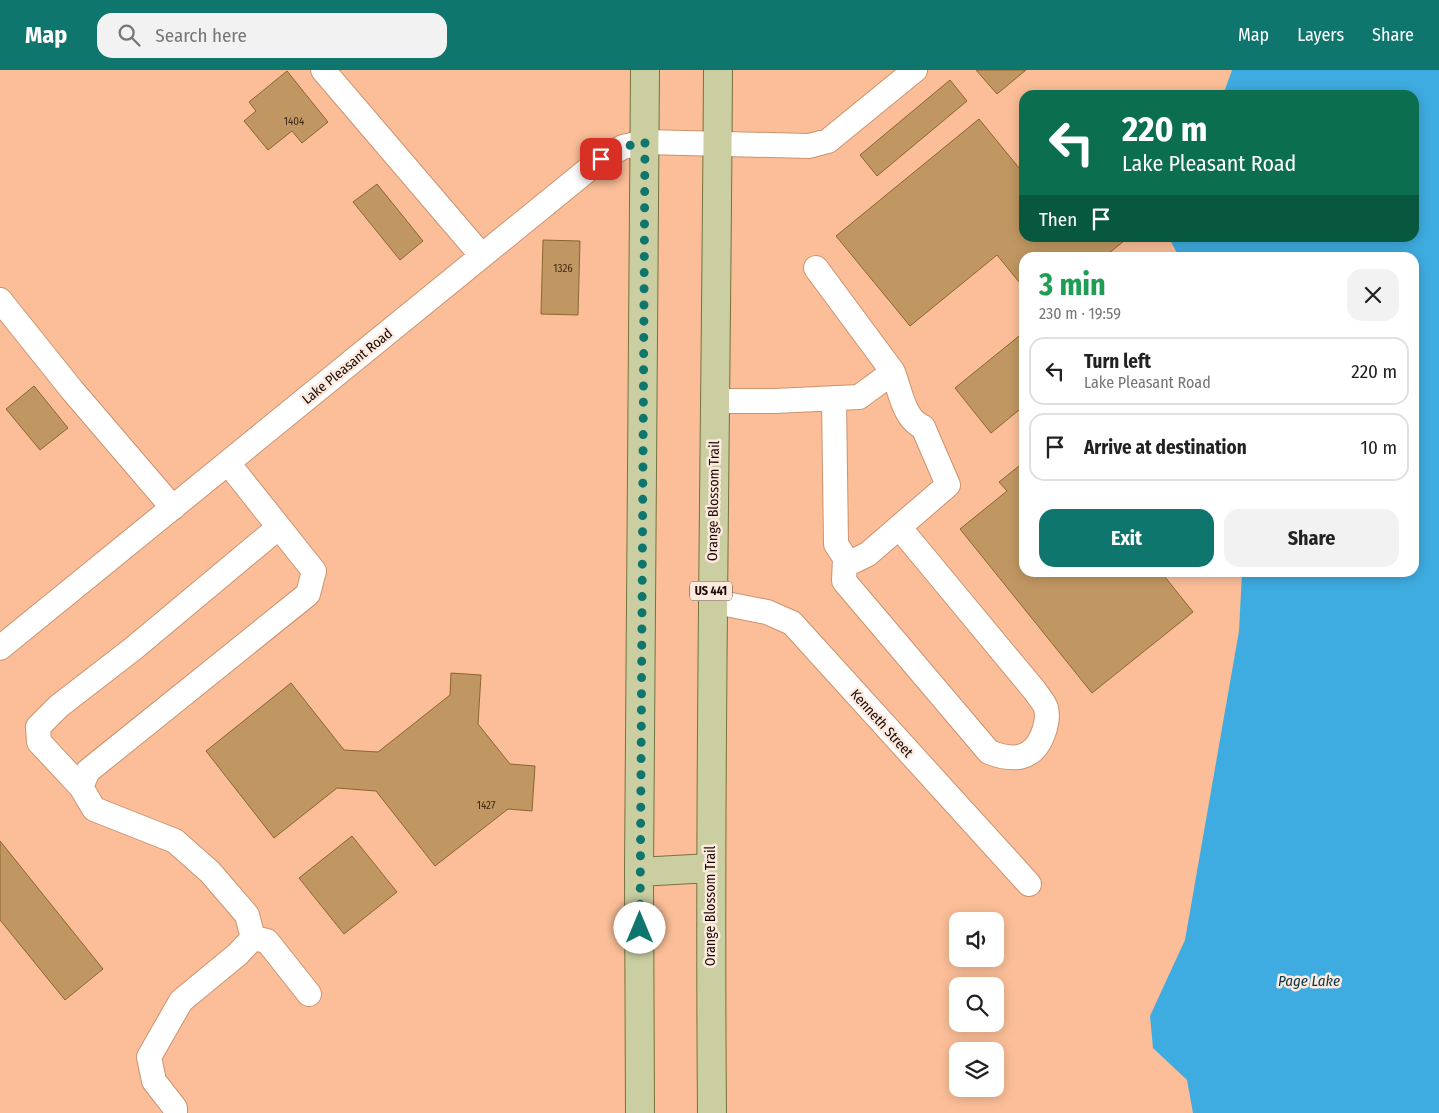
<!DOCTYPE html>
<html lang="en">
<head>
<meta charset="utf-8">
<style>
  body { margin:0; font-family:"Fira Sans Condensed",sans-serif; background:#f2f2f2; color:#222; height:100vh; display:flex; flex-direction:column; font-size:19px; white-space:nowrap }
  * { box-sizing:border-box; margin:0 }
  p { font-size:16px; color:#767676 }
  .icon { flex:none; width:28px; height:28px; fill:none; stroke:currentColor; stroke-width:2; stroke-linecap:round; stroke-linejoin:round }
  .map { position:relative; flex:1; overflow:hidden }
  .details { position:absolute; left:1019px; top:182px; width:400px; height:325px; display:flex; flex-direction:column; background:#fff; border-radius:15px; box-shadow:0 2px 12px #0003 }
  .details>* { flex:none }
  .guide { position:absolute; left:1019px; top:20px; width:400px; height:152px; border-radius:15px; box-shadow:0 2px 12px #0003; background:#0b6e4f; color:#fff; overflow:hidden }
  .fabs { position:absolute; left:949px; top:842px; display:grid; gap:10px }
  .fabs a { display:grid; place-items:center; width:55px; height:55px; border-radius:10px; background:#fff; box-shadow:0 2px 12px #0003; font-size:25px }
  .pin { position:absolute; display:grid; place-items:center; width:42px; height:42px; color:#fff; margin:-21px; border-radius:10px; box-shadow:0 2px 8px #0006 }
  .me { position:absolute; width:55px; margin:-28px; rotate:0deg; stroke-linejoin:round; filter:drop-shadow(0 0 4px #0008) }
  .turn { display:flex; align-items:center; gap:18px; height:105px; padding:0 20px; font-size:22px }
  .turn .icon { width:65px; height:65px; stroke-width:2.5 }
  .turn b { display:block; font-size:35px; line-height:42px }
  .then { display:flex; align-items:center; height:48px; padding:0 20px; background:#0003; gap:10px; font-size:19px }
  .round { display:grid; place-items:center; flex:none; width:52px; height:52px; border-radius:15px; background:#f2f2f2 }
  .head { display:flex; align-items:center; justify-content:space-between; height:85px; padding:0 20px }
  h1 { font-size:30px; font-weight:700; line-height:38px; color:#1e9e55 }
  .cta { display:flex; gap:10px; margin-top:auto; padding:10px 20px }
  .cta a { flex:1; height:58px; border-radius:15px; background:#0f766e; color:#fff; font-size:20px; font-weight:700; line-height:58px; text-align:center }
  .cta a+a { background:#f2f2f2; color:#222 }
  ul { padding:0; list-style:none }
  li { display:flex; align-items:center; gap:15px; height:68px; margin:0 10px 8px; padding:0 10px; border:2px solid #e0e0e0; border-radius:15px }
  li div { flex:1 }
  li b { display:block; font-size:19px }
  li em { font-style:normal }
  header { display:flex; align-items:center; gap:30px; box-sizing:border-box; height:70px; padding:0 25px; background:#0f766e; color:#fff }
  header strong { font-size:24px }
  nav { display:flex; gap:28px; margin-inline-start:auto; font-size:18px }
  .search { width:350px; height:45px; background:#f2f2f2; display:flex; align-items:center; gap:12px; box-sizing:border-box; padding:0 18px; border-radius:15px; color:#767676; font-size:19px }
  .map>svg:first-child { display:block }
</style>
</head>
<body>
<header>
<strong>Map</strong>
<div class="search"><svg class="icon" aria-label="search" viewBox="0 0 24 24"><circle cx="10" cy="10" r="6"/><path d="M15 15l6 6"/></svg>Search here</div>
<nav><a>Map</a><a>Layers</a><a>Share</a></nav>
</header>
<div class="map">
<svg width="1439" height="1043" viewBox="0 0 1439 1043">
  <rect width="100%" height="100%" fill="#fbbe98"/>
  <!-- water -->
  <path fill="#3eace0" d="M1232 0H1439V1043H1193L1187 1010 1153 978 1150 946 1185 870 1239 561 1242 503 1414 502V188L1179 187 1169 168H1414V25H1223Z"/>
  <!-- building -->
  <path fill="#c09762" stroke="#8c6530" d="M976 0H1026L997 24Z
    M287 1 328 52 302 73 292 61 268 80 244 51 256 41 249 32Z
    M950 10 967 31 877 106 860 85Z
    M979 49 1024 104V168H1121L1124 171 1103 188H1024V218L997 185 910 256 836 166Z
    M377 114 423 171 400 190 353 132Z
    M543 170 580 171 578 245 541 244Z
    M1024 262V336L991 363 955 318Z
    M34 316 68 358 40 380 6 339Z
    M1024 392V502H1161L1193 542 1092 623 960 459 1007 421 999 412Z
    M451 603 481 605 478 654 510 694 535 696 532 741 508 739 435 796 376 721 337 718 274 768 206 681 291 613 344 680 378 682 450 625Z
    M352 766 397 822 344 864 299 808Z
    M0 771 103 899 65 930 0 850Z"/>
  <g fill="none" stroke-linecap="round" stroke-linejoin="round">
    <!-- minor casing -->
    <g stroke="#cc926e" stroke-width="26">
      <path id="minor" d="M323 0 482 186
        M0 230 72 320 173 438
        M834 329 836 474 845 488 854 491 868 484 948 415 923 357C904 350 900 320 893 302
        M714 331H775L859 327 893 302 816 198
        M845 488 844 511 989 682C1012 691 1033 691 1043 664 1046 656 1048 646 1046 638 1044 632 1038 626 1035 621L899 457
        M711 531 767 542 792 553 1029 814
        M0 578 601 89 623 77 645 72 809 76 828 71 915 0
        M81 717 39 672 38 657 59 636 134 578 279 457
        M253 868 267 871 309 924
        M175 1043V1038L154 1011 149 987 181 931 238 884 253 868 247 845 210 802 175 771 94 739 81 717 88 701 308 524 314 501 228 393"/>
    </g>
    <!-- major casing -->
    <g stroke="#757340" stroke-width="30">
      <path id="major" d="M639 802 710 798
        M640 1043 639 802 645 0
        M712 1043C709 695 716 348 718 0"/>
    </g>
    <!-- minor -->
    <use href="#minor" stroke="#fff" stroke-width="24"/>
    <!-- major -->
    <use href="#major" stroke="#cacea1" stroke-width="28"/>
  </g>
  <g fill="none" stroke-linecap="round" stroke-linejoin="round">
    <!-- route -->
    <path stroke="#0f766e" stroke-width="9" stroke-dasharray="0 16.2" d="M601 89 623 77 645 72 640 858"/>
  </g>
  <g text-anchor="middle" stroke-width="5" stroke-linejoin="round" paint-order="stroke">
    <!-- number labels -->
    <g font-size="11" fill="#432a18">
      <text x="294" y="55">1404</text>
      <text x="563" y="202">1326</text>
      <text x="486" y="739">1427</text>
    </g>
    <!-- shield labels -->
    <rect fill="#fdeade" stroke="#5d4a43" stroke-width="1" x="690" y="511.5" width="42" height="19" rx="4"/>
    <g font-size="12" font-weight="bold" fill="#190600">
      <text x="711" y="525">US 441</text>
    </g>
    <!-- street labels -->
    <g font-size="14" fill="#190600" stroke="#fdeade">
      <text transform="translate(347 296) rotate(-39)" y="5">Lake Pleasant Road</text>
      <text transform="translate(713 431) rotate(-89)" y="5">Orange Blossom Trail</text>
      <text transform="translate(882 653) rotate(48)" y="5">Kenneth Street</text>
      <text transform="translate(710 836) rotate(-90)" y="5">Orange Blossom Trail</text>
    </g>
    <!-- water labels -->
    <g font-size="15" font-style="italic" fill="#04364b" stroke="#fdeade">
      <text x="1309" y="916">Page Lake</text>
    </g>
  </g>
</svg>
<div class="fabs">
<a><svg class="icon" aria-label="sound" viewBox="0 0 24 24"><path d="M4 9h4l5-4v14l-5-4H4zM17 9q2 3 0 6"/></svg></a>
<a><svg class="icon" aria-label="search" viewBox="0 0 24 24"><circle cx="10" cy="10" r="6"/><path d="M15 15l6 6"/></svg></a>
<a><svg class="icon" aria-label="layers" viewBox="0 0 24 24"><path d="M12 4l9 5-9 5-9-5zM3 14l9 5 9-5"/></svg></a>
</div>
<div class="pin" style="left:601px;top:89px;background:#d93025"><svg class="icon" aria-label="arrive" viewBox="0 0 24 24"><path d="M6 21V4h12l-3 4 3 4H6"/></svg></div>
<svg class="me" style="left:640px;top:858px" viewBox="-20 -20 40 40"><circle r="19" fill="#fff"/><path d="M0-13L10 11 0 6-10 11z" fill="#0f766e"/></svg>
<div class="guide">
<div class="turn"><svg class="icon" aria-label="left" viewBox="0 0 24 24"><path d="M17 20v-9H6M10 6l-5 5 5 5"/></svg><div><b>220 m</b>Lake Pleasant Road</div></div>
<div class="then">Then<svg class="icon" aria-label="arrive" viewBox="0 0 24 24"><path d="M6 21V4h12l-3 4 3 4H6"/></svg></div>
</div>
<section class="details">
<div class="head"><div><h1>3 min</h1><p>230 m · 19:59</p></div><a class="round"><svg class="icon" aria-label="close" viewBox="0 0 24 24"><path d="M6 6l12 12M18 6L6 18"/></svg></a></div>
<ul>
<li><svg class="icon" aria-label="left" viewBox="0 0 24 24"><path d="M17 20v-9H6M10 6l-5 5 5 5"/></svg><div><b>Turn left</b><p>Lake Pleasant Road</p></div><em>220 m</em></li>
<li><svg class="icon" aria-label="arrive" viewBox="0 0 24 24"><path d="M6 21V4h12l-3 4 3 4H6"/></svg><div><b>Arrive at destination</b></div><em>10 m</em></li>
</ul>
<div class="cta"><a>Exit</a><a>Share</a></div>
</section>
</div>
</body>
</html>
